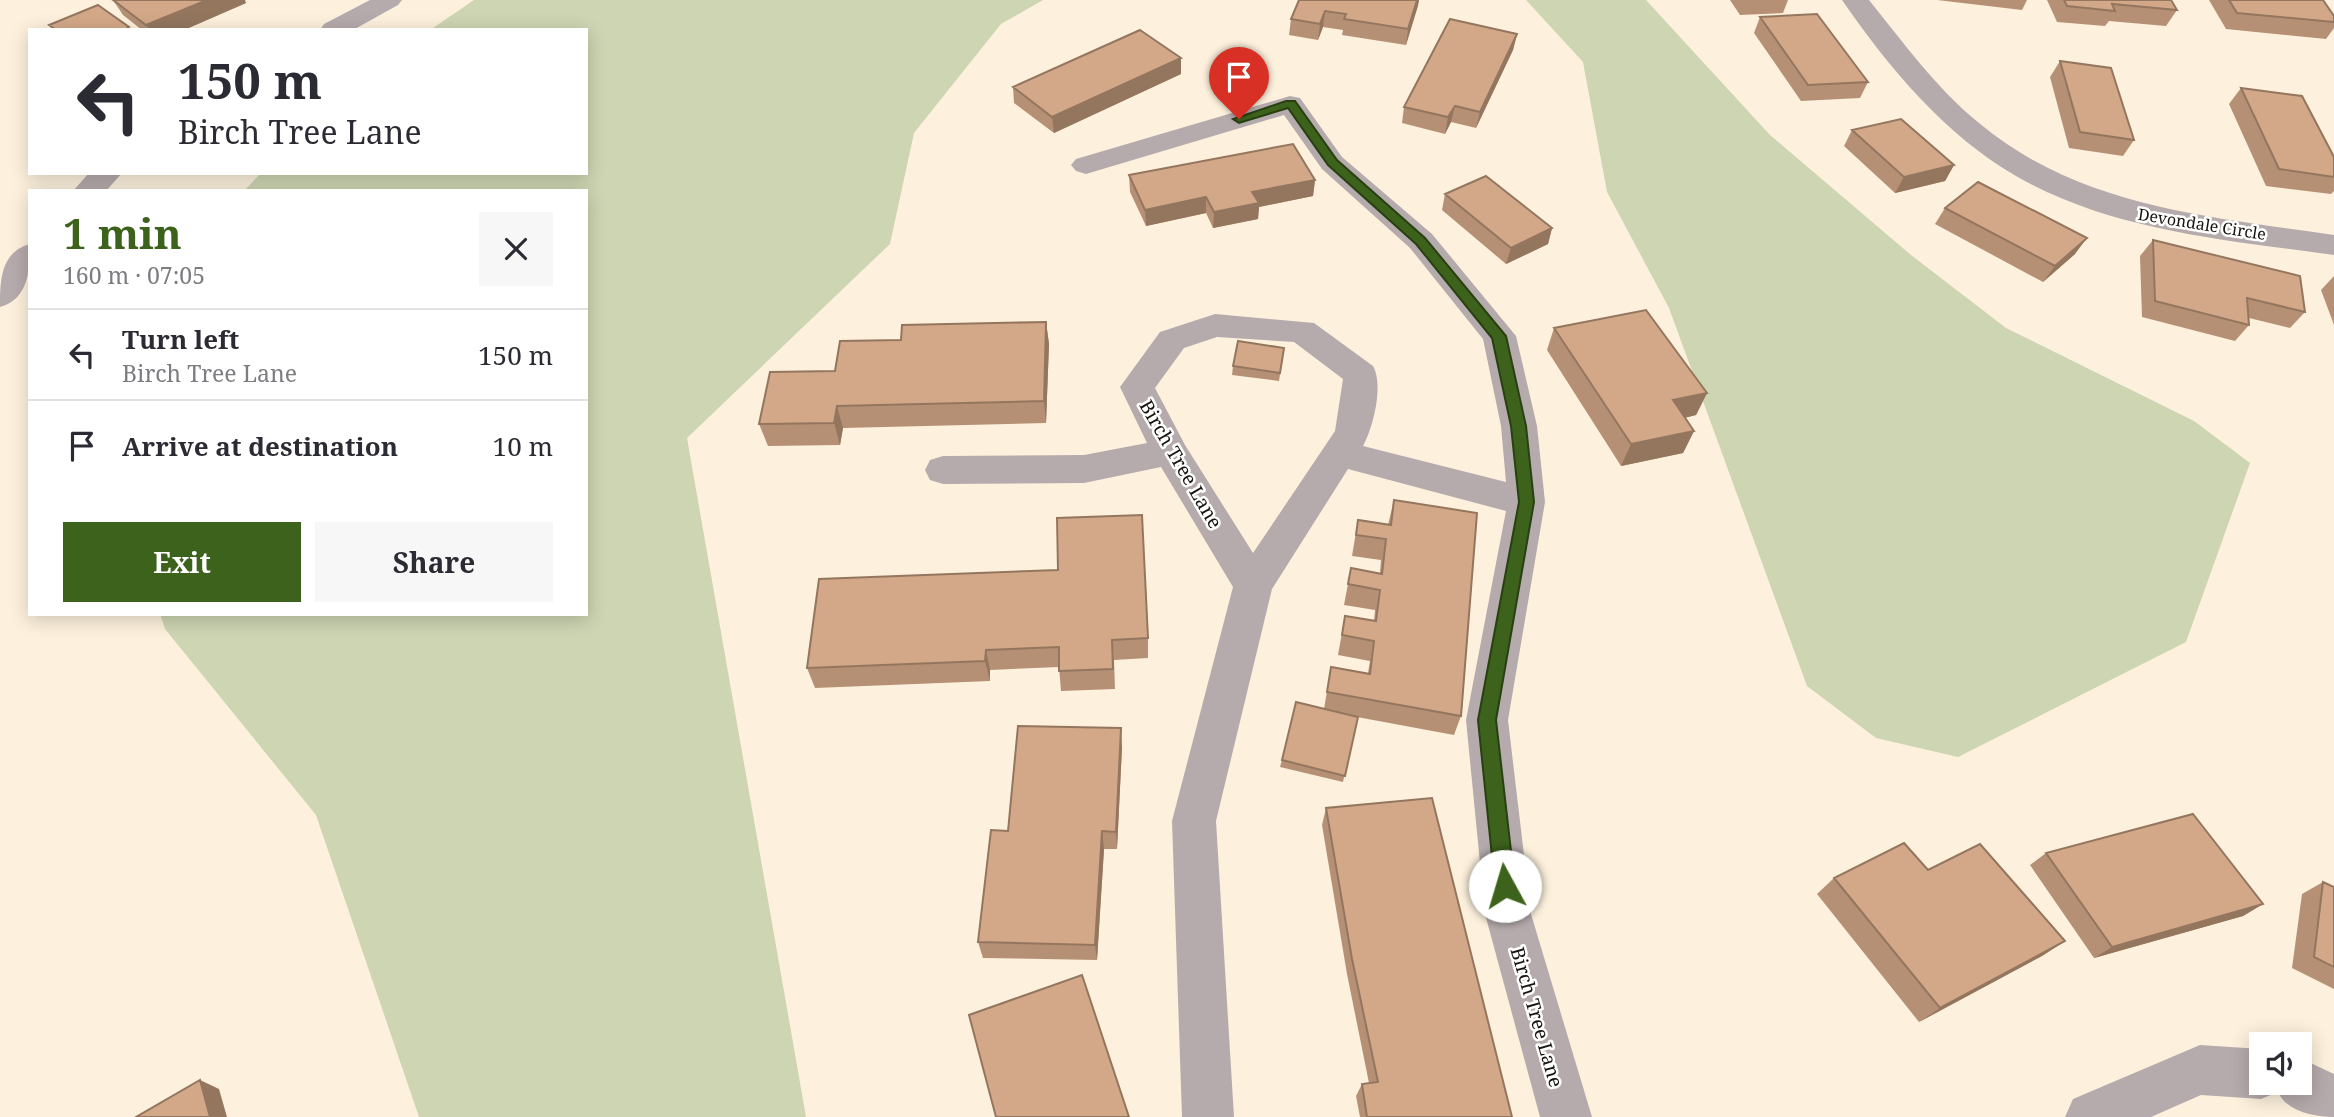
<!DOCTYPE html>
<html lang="en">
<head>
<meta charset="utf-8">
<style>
  body { margin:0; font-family:"Noto Serif",serif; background:#f7f7f7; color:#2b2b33; height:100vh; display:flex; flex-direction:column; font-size:26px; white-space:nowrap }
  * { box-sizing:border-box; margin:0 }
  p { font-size:23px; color:#7c7c81 }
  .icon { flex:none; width:38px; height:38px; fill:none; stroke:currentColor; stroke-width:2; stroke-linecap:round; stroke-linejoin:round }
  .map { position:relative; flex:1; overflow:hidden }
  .panel { position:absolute; left:28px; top:189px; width:560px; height:427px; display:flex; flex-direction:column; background:#fff; border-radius:0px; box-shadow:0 4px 18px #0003 }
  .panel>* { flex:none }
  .guide { position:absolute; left:28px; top:28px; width:560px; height:147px; border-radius:0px; box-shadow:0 4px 18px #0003; background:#fff; color:#2b2b33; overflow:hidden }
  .tools { position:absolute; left:2249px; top:1032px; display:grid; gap:14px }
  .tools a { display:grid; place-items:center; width:63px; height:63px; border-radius:0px; background:#fff; box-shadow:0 4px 18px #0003; font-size:35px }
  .pin { position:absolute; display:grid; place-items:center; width:60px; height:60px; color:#fff; margin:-72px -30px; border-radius:50% 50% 50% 0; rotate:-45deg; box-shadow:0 0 7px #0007 }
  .pin .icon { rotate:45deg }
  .me { position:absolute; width:77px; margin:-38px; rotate:354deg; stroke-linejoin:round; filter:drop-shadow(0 0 5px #0008) }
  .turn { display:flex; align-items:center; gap:24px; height:147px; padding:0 35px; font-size:32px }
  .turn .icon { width:91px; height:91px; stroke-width:2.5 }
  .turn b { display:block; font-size:49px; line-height:60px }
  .round { display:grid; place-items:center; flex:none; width:74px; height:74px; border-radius:0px; background:#f7f7f7 }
  .headline { display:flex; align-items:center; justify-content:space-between; height:119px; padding:0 35px }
  h1 { font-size:42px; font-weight:700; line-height:52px; color:#3d621b }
  .cta { display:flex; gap:14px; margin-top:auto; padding:14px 35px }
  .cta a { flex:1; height:80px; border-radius:0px; background:#3d621b; color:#fff; font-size:28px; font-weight:700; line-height:80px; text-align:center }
  .cta a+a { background:#f7f7f7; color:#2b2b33 }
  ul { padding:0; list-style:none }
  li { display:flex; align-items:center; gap:21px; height:91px; padding:0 35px; border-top:2px solid #e1e1e2 }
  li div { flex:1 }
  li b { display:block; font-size:26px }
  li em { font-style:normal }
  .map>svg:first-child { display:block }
</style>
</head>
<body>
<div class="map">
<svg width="2334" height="1117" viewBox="0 0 2334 1117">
  <rect width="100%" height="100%" fill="#fdf1dd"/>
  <!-- green -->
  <path fill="#cdd5b3" d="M474 0H1043L1001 24 914 133 890 244 687 438 806 1117H419L316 815 165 629 160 614H586V191H244L261 173H586V30H430Z
    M1526 0H1646L1770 135 1911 255 2006 328 2194 421 2250 463 2186 642 1958 757 1876 738 1807 686 1669 308 1607 192 1583 62Z"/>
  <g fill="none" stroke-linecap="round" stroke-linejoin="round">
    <!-- minor -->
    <path fill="#b6abac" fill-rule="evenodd" d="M370 0H402L398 5 353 30H320L324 24Z
      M1842 0H1869C1903 42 1936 88 1979 123 2079 207 2210 217 2334 235V255C2227 240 2112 231 2016 176 1945 135 1888 67 1842 0Z
      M1290 96 1300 98 1342 157 1432 234 1516 336 1537 426 1545 502 1508 720 1531 914 1592 1117H1540L1485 914 1466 720 1506 511 1348 469 1272 589 1216 821 1234 1117H1182L1172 821 1233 587 1161 467 1084 483 943 484 930 480 925 470 930 460 943 456 1084 455 1147 443 1120 387 1160 332 1215 314 1314 323 1373 366C1384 385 1373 428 1363 446L1506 482 1501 426 1483 339 1410 248 1322 169 1284 115 1086 174 1076 171 1071 165 1076 159ZM1217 337 1294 342 1343 379 1335 431 1253 553 1185 445 1155 388 1184 348Z
      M89 173H122L106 191H73Z
      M30 244C30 269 29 299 0 307 0 282 0 252 30 244Z
      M2200 1045 2261 1049V1083H2300V1058L2334 1074V1117C2314 1117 2287 1112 2278 1092L2261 1099 2201 1095 2151 1117H2065L2073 1099Z"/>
  </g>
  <!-- wall -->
  <path fill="#b59075" d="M113 0 246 3 184 30H142L123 15Z
    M1299 0H1419L1406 45 1342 35 1343 30 1323 27 1318 40 1289 35 1291 19Z
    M1730 0H1788L1783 13 1740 15Z
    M1937 0H2027L2022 10Z
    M2047 0H2171L2177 10 2166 26 2109 21 2105 26 2057 22Z
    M2209 0H2323L2334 16V28L2326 39 2226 29Z
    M1760 17 1868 82 1860 98 1801 101 1754 33Z
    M1517 34 1513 50 1476 128 1451 122 1445 134 1402 123 1404 107Z
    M1181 58V74L1054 133 1014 103 1013 87Z
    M2060 61 2134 140 2123 156 2069 148 2050 77Z
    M2241 88 2334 157V191L2331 194 2266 186 2229 104Z
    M1852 130 1954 165 1945 181 1895 193 1844 146Z
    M1129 175 1315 180 1313 196 1259 207 1258 219 1213 228 1206 213 1146 226 1130 192Z
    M1445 194 1552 228 1548 244 1506 264 1442 210Z
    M1945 208 2075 254 2043 282 1935 224Z
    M2153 240 2305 312 2290 328 2249 318V325L2235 341 2142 317 2140 256Z
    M2334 276V325L2321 290Z
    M1046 322 1049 344 1046 423 843 428 840 445 768 446 759 424 835 371 901 340Z
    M1554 328 1707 393 1696 415 1684 418 1694 431 1683 453 1621 466 1547 350Z
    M1284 348 1279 381 1232 375 1233 366Z
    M1394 500 1461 716 1454 735 1357 717 1343 782 1280 767 1282 760 1324 709 1331 667 1368 673 1370 661 1338 655 1345 616 1374 621 1375 610 1344 605 1351 568 1380 573 1381 560 1352 556 1358 520 1388 525Z
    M819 579 1148 638V658L1114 660 1115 689 1061 691 1059 667 990 670V681L815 688 807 668Z
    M1122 747 1117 849H1104L1097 960 983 958 978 942Z
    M1326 808 1512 1117H1360L1356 1096 1362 1084 1369 1083 1347 974 1322 825Z
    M2046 853 2263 904 2243 916 2094 958 2030 865Z
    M1928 870 2065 941 2042 956 1919 1022 1817 894 1834 878Z
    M2323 882 2334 887V989L2292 968 2302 894Z"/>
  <!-- shaded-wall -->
  <path fill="#94765f" d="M207 0H245L246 3 184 30H150L146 25Z
    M1417 0H1419L1418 6 1406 45 1408 29Z
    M1325 11 1323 27 1318 40 1320 24Z
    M1517 34 1513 50 1476 128 1480 112Z
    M1181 58V74L1054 133 1052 117Z
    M1455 106 1451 122 1445 134 1448 117Z
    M1954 165 1945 181 1895 193 1904 177Z
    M1315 180 1313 196 1259 207 1258 219 1213 228 1214 212 1252 192Z
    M1206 197V213L1146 226 1145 210Z
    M1552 228 1548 244 1506 264 1511 248Z
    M2087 238 2075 254 2043 282 2055 266Z
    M1046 322 1049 344 1046 423 1044 401Z
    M1707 393 1696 415 1663 423 1673 400Z
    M837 406 843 428 840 445 834 423Z
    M1694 431 1683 453 1621 466 1631 444Z
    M986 650 990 670V681L985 661Z
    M1121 728 1122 747 1117 849 1116 832Z
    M1102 831 1104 849 1097 960 1095 945Z
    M2263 904 2243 916 2094 958 2112 947Z
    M2065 941 2042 956 1919 1022 1940 1008Z
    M200 1080 219 1089 227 1117H210Z"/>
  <!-- building -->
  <path fill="#d3a888" stroke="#94765f" stroke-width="2" d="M113 0H207L146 25Z
    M1299 0H1417L1408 29 1344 19 1346 14 1325 11 1320 24 1291 19Z
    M2064 0H2171L2177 10 2112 4 2115 11 2067 6Z
    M2229 0H2323L2334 16V22L2237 13Z
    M98 5 129 27 124 30H56L49 25Z
    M1817 14 1868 82 1808 85 1760 17Z
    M1450 19 1517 34 1480 112 1455 106 1448 117 1404 107Z
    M1140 30 1181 58 1052 117 1013 87Z
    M2060 61 2111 68 2134 140 2080 132Z
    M2241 88 2302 96 2334 157V177L2279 169Z
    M1901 119 1954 165 1904 177 1852 130Z
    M1293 144 1315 180 1252 192 1259 203 1214 212 1206 197 1145 210 1129 175Z
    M1486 176 1552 228 1511 248 1445 194Z
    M1978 182 2087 238 2055 266 1945 208Z
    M2153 240 2300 276 2305 312 2247 298 2249 325 2155 301Z
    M1646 310 1707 393 1673 400 1694 431 1631 444 1554 328Z
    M1046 322 1044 401 837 406 834 423 759 424 770 372 835 371 840 341 901 340 902 325Z
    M1238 341 1284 348 1280 373 1233 366Z
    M1394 500 1477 513 1461 716 1327 692 1331 667 1370 674 1374 641 1342 635 1345 616 1376 621 1380 590 1348 584 1351 568 1382 574 1386 539 1356 535 1358 520 1391 525Z
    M1142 515 1148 638 1112 640 1113 669 1059 671V647L986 650 985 661 807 668 819 579 1058 570 1057 518Z
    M1296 702 1358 717 1345 776 1282 760Z
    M1018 726 1121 728 1116 832 1102 831 1095 945 978 942 991 830 1008 831Z
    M1432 798 1512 1117H1367L1362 1084 1378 1082 1352 959 1326 808Z
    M2193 814 2263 904 2112 947 2046 853Z
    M1904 843 1928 870 1980 844 2065 941 1940 1008 1834 878Z
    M2323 882 2334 887V967L2314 957Z
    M1082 975 1129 1117H996L969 1015Z
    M200 1080 210 1117H136Z"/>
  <!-- route -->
  <path fill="#3d621b" stroke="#284012" stroke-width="2" d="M1286 101H1295L1337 160 1425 238 1506 336 1526 426 1534 502 1496 720 1515 886 1512 893 1505 895 1498 893 1495 886 1478 720 1519 502 1511 426 1492 338 1416 244 1328 165 1288 108 1239 123 1233 119Z"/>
  <g text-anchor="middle" stroke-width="5" stroke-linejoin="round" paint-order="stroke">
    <!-- far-street labels -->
    <g font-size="16" fill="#17130d" stroke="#fff">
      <text transform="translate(2202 224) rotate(9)" y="6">Devondale Circle</text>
    </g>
    <!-- street labels -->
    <g font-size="19" fill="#17130d" stroke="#fff">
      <text transform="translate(1181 464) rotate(60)" y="7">Birch Tree Lane</text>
      <text transform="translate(1537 1017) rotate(74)" y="7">Birch Tree Lane</text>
    </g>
  </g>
</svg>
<div class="tools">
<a><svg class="icon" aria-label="sound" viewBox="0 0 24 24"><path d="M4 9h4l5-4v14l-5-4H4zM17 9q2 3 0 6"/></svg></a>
</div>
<div class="pin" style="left:1239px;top:119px;background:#d93025"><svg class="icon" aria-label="arrive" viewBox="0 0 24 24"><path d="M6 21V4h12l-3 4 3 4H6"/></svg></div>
<svg class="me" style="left:1505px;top:886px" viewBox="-20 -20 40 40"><circle r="19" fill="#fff"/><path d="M0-13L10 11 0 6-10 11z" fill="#3d621b"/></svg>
<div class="guide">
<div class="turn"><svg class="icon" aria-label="left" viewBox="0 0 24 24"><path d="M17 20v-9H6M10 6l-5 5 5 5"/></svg><div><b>150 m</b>Birch Tree Lane</div></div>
</div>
<section class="panel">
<div class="headline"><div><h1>1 min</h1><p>160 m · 07:05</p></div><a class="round"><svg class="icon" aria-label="close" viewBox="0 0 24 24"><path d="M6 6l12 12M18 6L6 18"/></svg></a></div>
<ul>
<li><svg class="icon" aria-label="left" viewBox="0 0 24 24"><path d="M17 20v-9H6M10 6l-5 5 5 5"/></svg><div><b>Turn left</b><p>Birch Tree Lane</p></div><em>150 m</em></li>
<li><svg class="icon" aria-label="arrive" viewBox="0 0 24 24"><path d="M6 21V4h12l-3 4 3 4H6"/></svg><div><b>Arrive at destination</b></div><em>10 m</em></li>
</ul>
<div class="cta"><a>Exit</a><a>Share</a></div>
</section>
</div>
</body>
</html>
